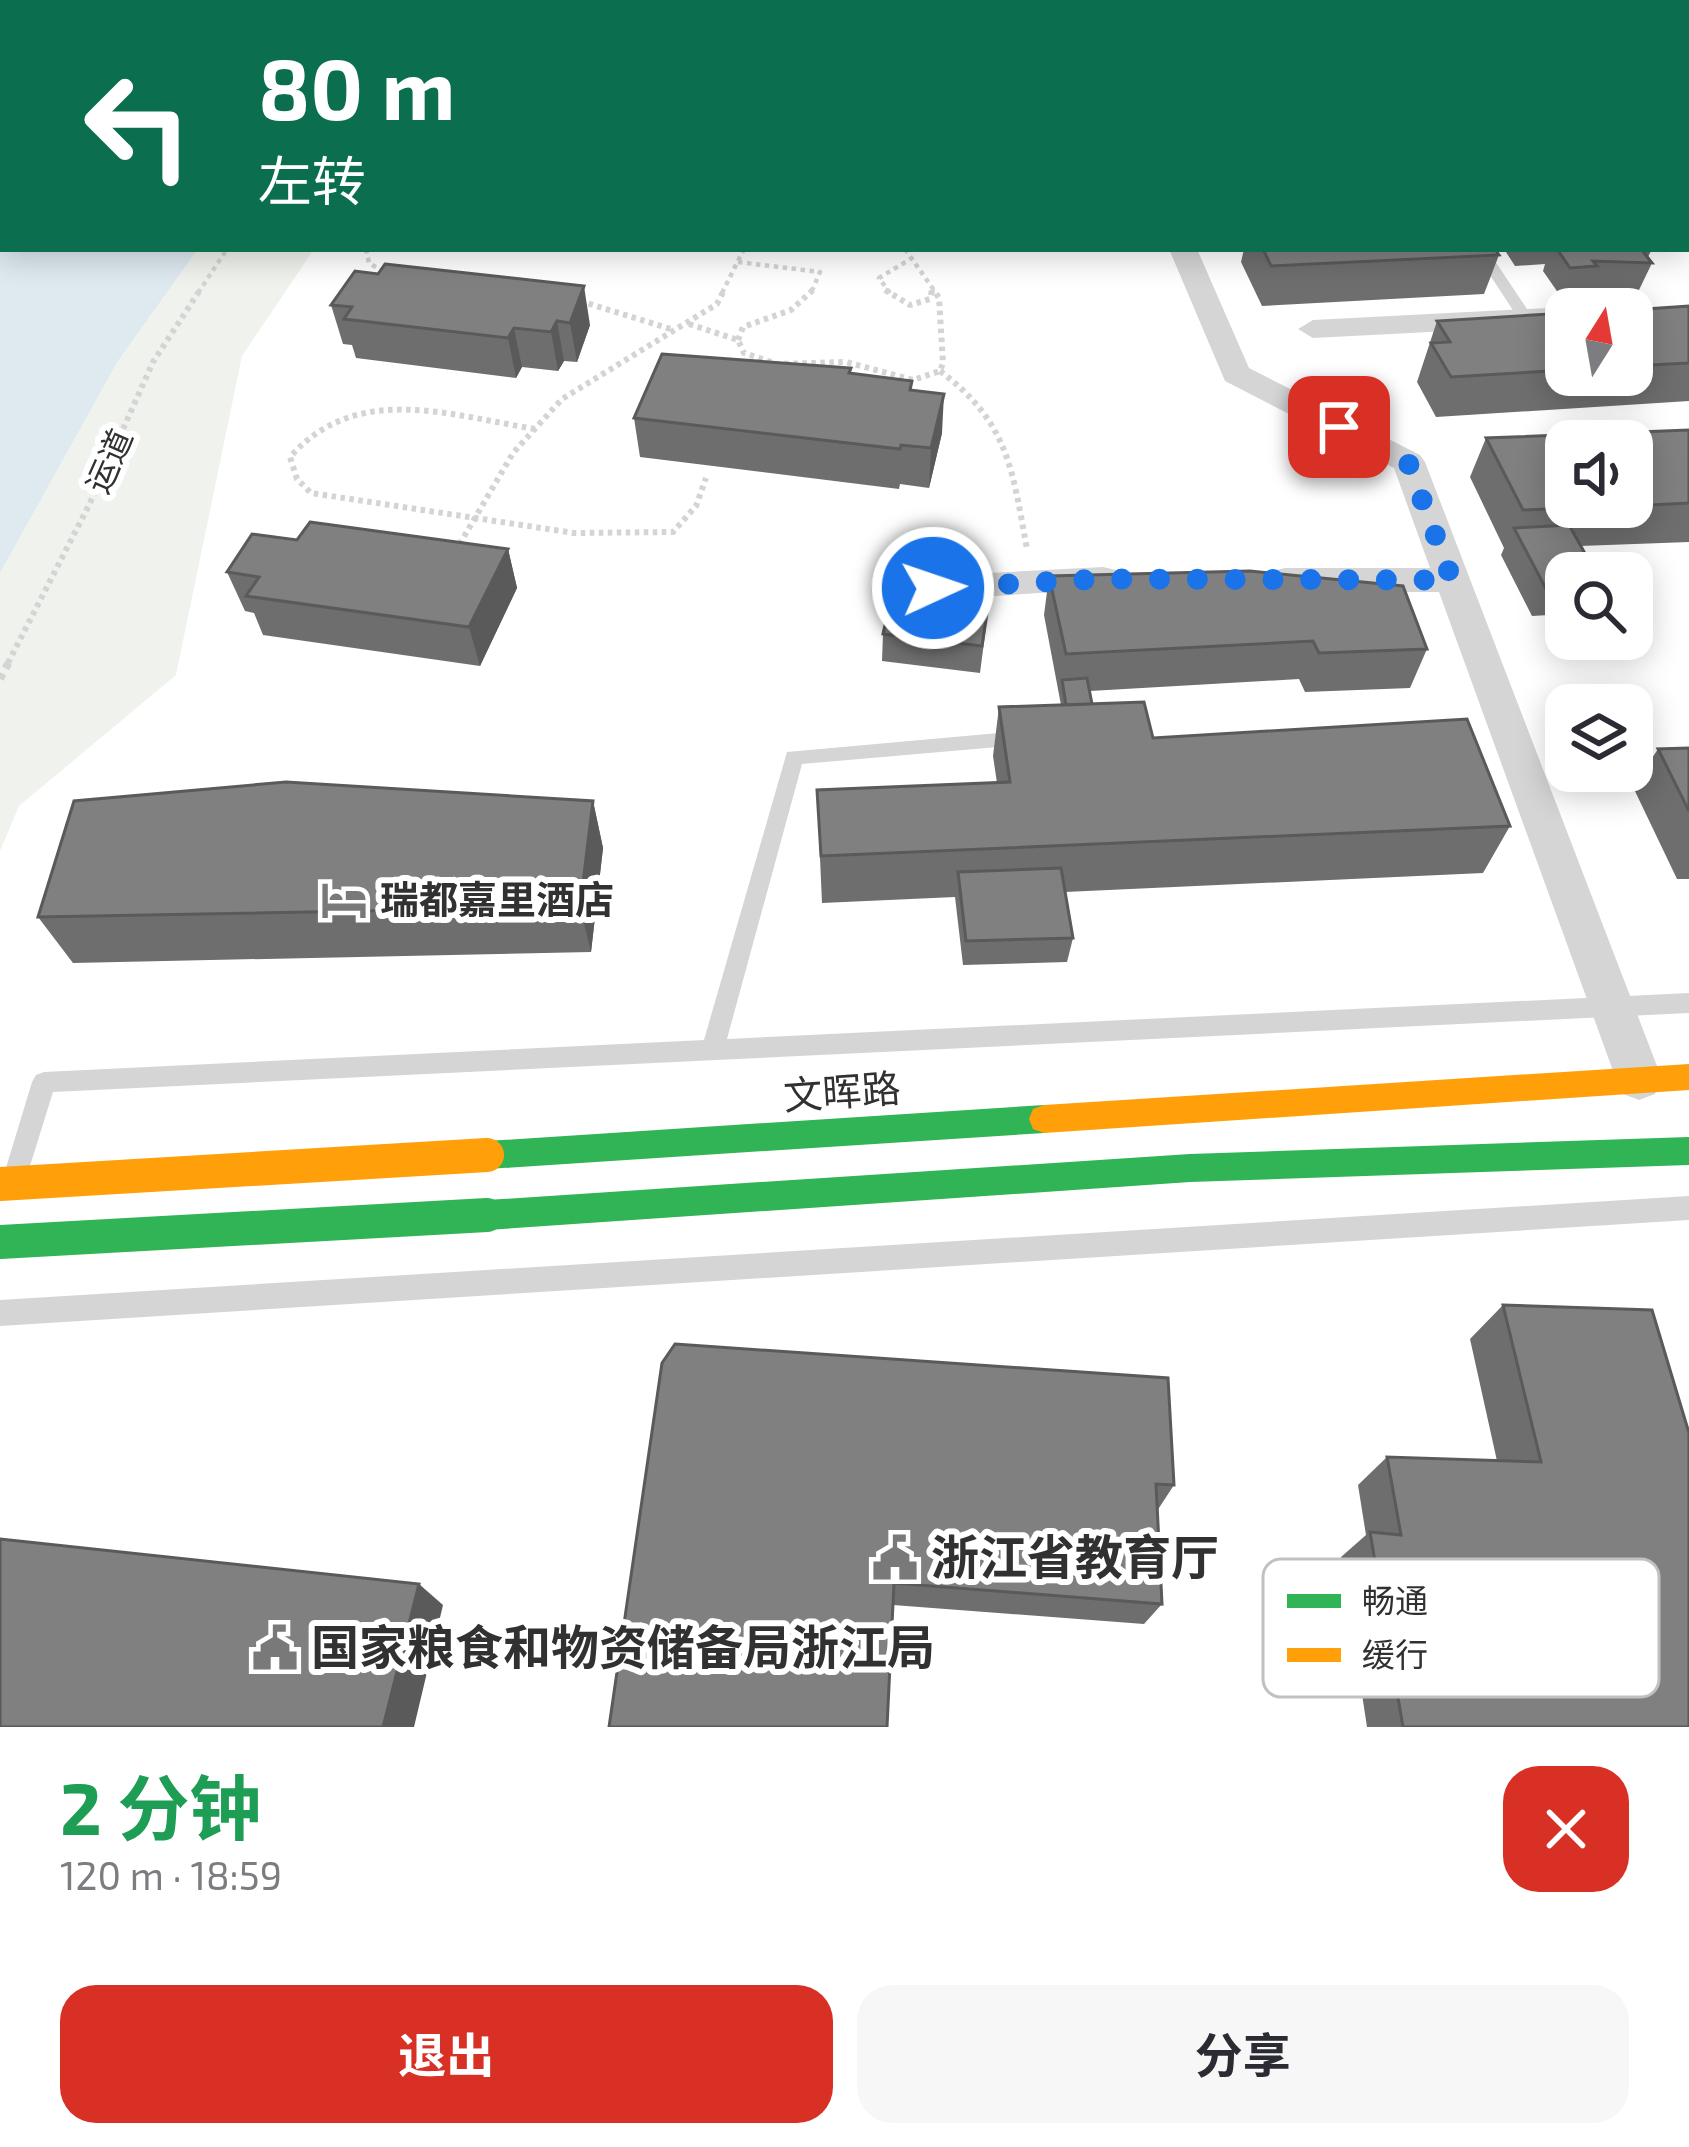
<!DOCTYPE html>
<html lang="zh">
<head>
<meta charset="utf-8">
<style>
  body { margin:0; font-family:"Exo 2","Noto Sans SC",sans-serif; background:#f7f7f7; color:#2b2b33; height:100vh; display:flex; flex-direction:column; font-size:45px; white-space:nowrap }
  * { box-sizing:border-box; margin:0 }
  p { font-size:39px; color:#7c7c81 }
  .icon { flex:none; width:66px; height:66px; fill:none; stroke:currentColor; stroke-width:2; stroke-linecap:round; stroke-linejoin:round }
  .map { position:relative; height:1727px; overflow:hidden }
  .sheet { display:flex; flex-direction:column; background:#fff; flex:1 }
  .sheet>* { flex:none }
  .guide { position:absolute; left:0px; top:0px; width:1689px; height:252px; box-shadow:0 6px 30px #0003; background:#0b6e4f; color:#fff; overflow:hidden }
  .needle { width:78px; rotate:11deg }
  .tools { position:absolute; left:1545px; top:288px; display:grid; gap:24px }
  .tools a { display:grid; place-items:center; width:108px; height:108px; border-radius:24px; background:#fff; box-shadow:0 6px 30px #0003; font-size:60px }
  .pin { position:absolute; display:grid; place-items:center; width:102px; height:102px; color:#fff; margin:-51px; border-radius:24px; box-shadow:0 6px 18px #0006 }
  .me { position:absolute; width:132px; margin:-66px; rotate:87deg; stroke-linejoin:round; filter:drop-shadow(0 0 9px #0008) }
  .turn { display:flex; align-items:center; gap:42px; height:252px; padding:0 60px; font-size:54px }
  .turn .icon { width:156px; height:156px; stroke-width:2.5 }
  .turn b { display:block; font-size:84px; line-height:102px }
  .round { display:grid; place-items:center; flex:none; width:126px; height:126px; border-radius:36px; background:#f7f7f7 }
  .head { display:flex; align-items:center; justify-content:space-between; height:204px; padding:0 60px }
  h1 { font-size:72px; font-weight:700; line-height:90px; color:#1e9e55 }
  .button { display:flex; gap:24px; margin-top:auto; padding:24px 60px }
  .button a { flex:1; height:138px; border-radius:36px; background:#d93025; color:#fff; font-size:48px; font-weight:700; line-height:138px; text-align:center }
  .button a+a { background:#f7f7f7; color:#2b2b33 }
  .map>svg:first-child { display:block }
</style>
</head>
<body>
<div class="map">
<svg width="1689" height="1727" viewBox="0 0 1689 1727">
  <rect width="100%" height="100%" fill="#fff"/>
  <!-- green -->
  <path fill="#f0f3ed" d="M198 249H314L242 356 176 675 19 806 0 851V573L118 361Z"/>
  <!-- water -->
  <path fill="#dee9f0" d="M0 0H263L3 3V249H198L118 361 0 573Z"/>
  <g fill="none" stroke-linecap="round" stroke-linejoin="round">
    <!-- ferry -->
    <path stroke="#486f8a" stroke-width="3" stroke-dasharray="9 8" stroke-linecap="butt" d="M0 116 3 110
      M0 210 3 204"/>
    <!-- path-far2 -->
    <path stroke="#d4d4d4" stroke-width="4.5" stroke-dasharray="4.5 4.5" stroke-linecap="butt" d="M366 249 369 263 387 274
      M905 249 936 293
      M738 262 820 272 811 293
      M198 293 227 249
      M722 293 744 249
      M890 293 879 278 912 258
      M932 293 933 288"/>
    <!-- path-far1 -->
    <path stroke="#d4d4d4" stroke-width="6" stroke-dasharray="4.5 4.5" stroke-linecap="butt" d="M885 290 910 305 930 299 932 290
      M580 301 674 330
      M689 324 738 340 744 353 777 364 846 362 913 380 940 371 943 363 939 298 934 290
      M738 340 743 327 791 310 813 290
      M940 371C1009 423 1012 469 1027 549
      M535 429C449 415 356 382 290 457L297 479 311 493 574 533 673 532 696 506 706 478
      M455 552 513 453 562 399 717 304 724 290
      M8 663 89 505 153 362 200 290"/>
    <!-- path -->
    <path stroke="#d4d4d4" stroke-width="8" stroke-dasharray="6 6" stroke-linecap="butt" d="M0 679 10 660"/>
    <!-- lane -->
    <path fill="#d5d5d5" fill-rule="evenodd" d="M1686 133 1689 134V143L1686 142Z
      M1473 249H1487L1533 318 1530 321H1520Z
      M1022 731 1032 738 1022 745 802 764 727 1039 1689 993V1013L53 1092 26 1179 17 1182 8 1179 5 1171 32 1082 36 1075 44 1072 704 1040 787 752Z
      M1689 1196V1220L0 1326V1300Z"/>
    <!-- street -->
    <path fill="#d5d5d5" fill-rule="evenodd" d="M1067 0H1091L1092 3H1068Z
      M1320 0H1344L1346 3H1322Z
      M1686 40H1689V54H1686Z
      M1169 249H1197L1249 368 1420 455 1425 462 1662 1079 1655 1094 1639 1100 1623 1094 1616 1079 1439 592H1285L1272 589 1267 580 1272 571 1285 568H1430L1394 468 1225 381Z
      M1566 307 1574 309H1566V325L1313 338 1298 329 1313 320Z
      M1103 567 1116 570 1121 579 1116 588 933 600 920 597 915 588 920 579 933 576Z"/>
    <!-- fast -->
    <path fill="#30b455" fill-rule="evenodd" d="M1044 1105 1055 1109 1059 1119 1055 1129 1044 1133 487 1169 476 1165 471 1155 476 1145 487 1141Z
      M1689 1137V1165L1190 1182 487 1230 476 1226 471 1215 476 1204 487 1200 1190 1154Z"/>
    <!-- slow -->
    <path fill="#ff9f0a" fill-rule="evenodd" d="M1689 1064V1090L1044 1133 1033 1129 1029 1119 1033 1109 1044 1105Z"/>
    <!-- fast-bridge -->
    <path stroke="#30b455" stroke-width="34" d="M0 1242 487 1215"/>
    <!-- slow-bridge -->
    <path stroke="#ff9f0a" stroke-width="34" d="M0 1184 487 1155"/>
  </g>
  <!-- wall -->
  <path fill="#6e6e6e" fill-rule="evenodd" d="M436 0H597L594 3H452L436 2Z
    M690 0H971V3H690Z
    M1356 0H1634L1638 3H1358Z
    M1686 55H1689V120H1686Z
    M1686 205H1689V252L1686 248Z
    M1244 249H1495L1499 255 1484 294 1262 306 1241 262Z
    M1504 249H1652L1648 257 1652 263 1639 290 1587 288 1585 293 1559 294 1543 271 1545 264 1515 266Z
    M355 271 590 325 577 362 564 361 558 371 522 367 516 378 356 358 352 345 343 344 331 305Z
    M1689 306V401L1436 417 1417 382 1437 321 1566 313V375H1632V310Z
    M851 373 912 381V390L942 433 929 488 900 484 899 489 640 457 634 418Z
    M1689 430V542L1580 546 1566 573V614L1532 616 1501 555 1504 548 1470 477 1486 438ZM1632 441V507H1566Z
    M297 540 508 549 517 588 480 666 263 635 254 613 245 611 227 572Z
    M1049 576 1427 649 1410 688 1305 692 1299 679 1090 691 1092 704 1153 738 1510 826 1483 873 1065 892 1073 938 1067 962 963 965 955 897 822 903 817 790 997 783 993 756 999 707 1061 705 1044 615Z
    M986 627 980 673 882 661 883 634Z
    M1689 748V879H1677L1633 787 1658 749Z
    M593 801 603 848 591 952 73 963 38 917Z
    M1503 1305 1689 1727H1367L1341 1557 1366 1535 1358 1485 1387 1457 1497 1461 1470 1339Z
    M662 1363 1174 1485 1157 1511 1162 1604 1144 1624 893 1605Z"/>
  <!-- shaded-wall -->
  <path fill="#5a5a5a" d="M666 0H682L681 3H664Z
    M584 286 590 325 577 362 570 323Z
    M557 321 564 361 558 371 551 332Z
    M514 328 522 367 516 378 508 338Z
    M944 394 942 433 929 488 931 448Z
    M508 549 517 588 480 666 469 627Z
    M593 801 603 848 591 952 580 907Z
    M419 1584 443 1605 414 1727H383Z"/>
  <!-- building -->
  <path fill="#808080" stroke="#5a5a5a" stroke-width="3" d="M624 0H666L664 3Z
    M940 0H964V2L971 3H939Z
    M1137 0H1332V2L1138 3Z
    M1387 0H1580L1514 3H1389Z
    M1621 0H1634L1638 3H1620Z
    M1686 55H1689V94L1686 91Z
    M1263 249H1495L1499 255 1271 266Z
    M1557 249H1641L1652 263 1593 261 1597 266 1570 268Z
    M385 264 584 286 570 323 557 321 551 332 514 328 508 338 344 319 352 307 331 305 355 271 378 274Z
    M1689 306V363L1632 366V310Z
    M1566 313V370L1451 377 1431 343 1450 342 1437 321Z
    M662 354 851 368 849 373 912 381 910 390 944 394 931 448 901 445 900 449 634 418Z
    M1689 430V503L1632 506V441H1566V507H1593L1523 510 1486 438Z
    M310 522 508 549 469 627 246 596 259 577 227 572 252 534 297 540Z
    M1569 525 1596 573H1566V588L1546 589 1514 528Z
    M1250 571 1403 586 1427 649 1319 653 1313 641 1066 654 1049 576Z
    M893 589 989 600 982 646 883 634Z
    M1087 678 1092 704 1066 705 1062 680Z
    M1144 702 1153 738 1467 719 1510 826 821 856 817 790 1010 782 999 707Z
    M1689 748V811L1658 749Z
    M286 782 593 801 580 907 38 917 74 801Z
    M1061 868 1073 938 966 941 958 872Z
    M1503 1305 1652 1310 1689 1433V1727H1403L1370 1532 1401 1535 1387 1457 1541 1462Z
    M675 1344 1168 1378 1174 1485 1156 1484 1162 1604 894 1583 887 1727H609L662 1363Z
    M0 1539 419 1584 383 1727H0Z"/>
  <g fill="none" stroke-linecap="round" stroke-linejoin="round">
    <!-- route -->
    <path stroke="#1a73e8" stroke-width="21" stroke-dasharray="0 37.8" d="M933 588 1099 579 1452 580 1408 462 1339 427"/>
  </g>
  <!-- icons -->
  <defs>
    <g id="hotel-bare" transform="scale(3.6)"><path d="M-6-4.5h1.5V1H6V5H4.5V3h-9V5H-6ZM-4 0a1.8 1.8 0 1 1 3.6 0ZM.5 0V-2.5h3Q6-2.5 6 0Z" fill="#797979" stroke="#fff" stroke-width="2.5" paint-order="stroke"/></g>
    <g id="civic-bare" transform="scale(3.6)"><path d="M-.6-6.5H3V-4.5H.6V-3L4-1V1h2V6H-6V1h2V-1L-.6-3ZM-1.2 2.5V6h2.4V2.5Z" fill="#797979" stroke="#fff" stroke-width="2.5" paint-order="stroke"/></g>
  </defs>
  <g fill-rule="evenodd">
    <use href="#hotel-bare" x="344" y="900"/>
    <use href="#civic-bare" x="895" y="1558"/>
    <use href="#civic-bare" x="275" y="1648"/>
  </g>
  <g text-anchor="middle" stroke-width="12" stroke-linejoin="round" paint-order="stroke">
    <!-- far-street labels -->
    <g font-size="33" fill="#313131" stroke="#fff">
      <text transform="translate(109 461) rotate(-66)" y="12">运道</text>
    </g>
    <!-- poi labels -->
    <g font-size="39" font-weight="bold" fill="#313131" stroke="#fff" text-anchor="start">
      <text x="380" y="914">瑞都嘉里酒店</text>
    </g>
    <!-- street labels -->
    <g font-size="39" fill="#313131" stroke="#fff">
      <text transform="translate(842 1092) rotate(-4)" y="14">文晖路</text>
    </g>
    <!-- near-poi labels -->
    <g font-size="48" font-weight="bold" fill="#313131" stroke="#fff" text-anchor="start">
      <text x="931" y="1575">浙江省教育厅</text>
      <text x="311" y="1665">国家粮食和物资储备局浙江局</text>
    </g>
  </g>
  <!-- legend -->
  <rect x="1263" y="1559" width="396" height="138" rx="18" fill="#fff" stroke="#c1c1c1" stroke-width="3"/>
  <rect x="1287" y="1594" width="54" height="14" fill="#30b455"/>
  <rect x="1287" y="1648" width="54" height="14" fill="#ff9f0a"/>
  <g font-size="33" fill="#313131">
    <text x="1362" y="1613">畅通</text>
    <text x="1362" y="1667">缓行</text>
  </g>
</svg>
<div class="tools">
<a><svg class="needle" viewBox="-14 -14 28 28"><path d="M0-13l5 13h-10z" fill="#e53935"/><path d="M0 13l5-13h-10z" fill="#7c7c81"/></svg></a>
<a><svg class="icon" aria-label="sound" viewBox="0 0 24 24"><path d="M4 9h4l5-4v14l-5-4H4zM17 9q2 3 0 6"/></svg></a>
<a><svg class="icon" aria-label="search" viewBox="0 0 24 24"><circle cx="10" cy="10" r="6"/><path d="M15 15l6 6"/></svg></a>
<a><svg class="icon" aria-label="layers" viewBox="0 0 24 24"><path d="M12 4l9 5-9 5-9-5zM3 14l9 5 9-5"/></svg></a>
</div>
<div class="pin" style="left:1339px;top:427px;background:#d93025"><svg class="icon" aria-label="arrive" viewBox="0 0 24 24"><path d="M6 21V4h12l-3 4 3 4H6"/></svg></div>
<svg class="me" style="left:933px;top:588px" viewBox="-20 -20 40 40"><circle r="17" fill="#1a73e8" stroke="#fff" stroke-width="3"/><path d="M0-11L8 9 0 5-8 9z" fill="#fff"/></svg>
<div class="guide">
<div class="turn"><svg class="icon" aria-label="left" viewBox="0 0 24 24"><path d="M17 20v-9H6M10 6l-5 5 5 5"/></svg><div><b>80 m</b>左转</div></div>
</div>
</div>
<section class="sheet">
<div class="head"><div><h1>2 分钟</h1><p>120 m · 18:59</p></div><a class="round" style="background:#d93025;color:#fff"><svg class="icon" aria-label="close" viewBox="0 0 24 24"><path d="M6 6l12 12M18 6L6 18"/></svg></a></div>
<div class="button"><a>退出</a><a>分享</a></div>
</section>
</body>
</html>
